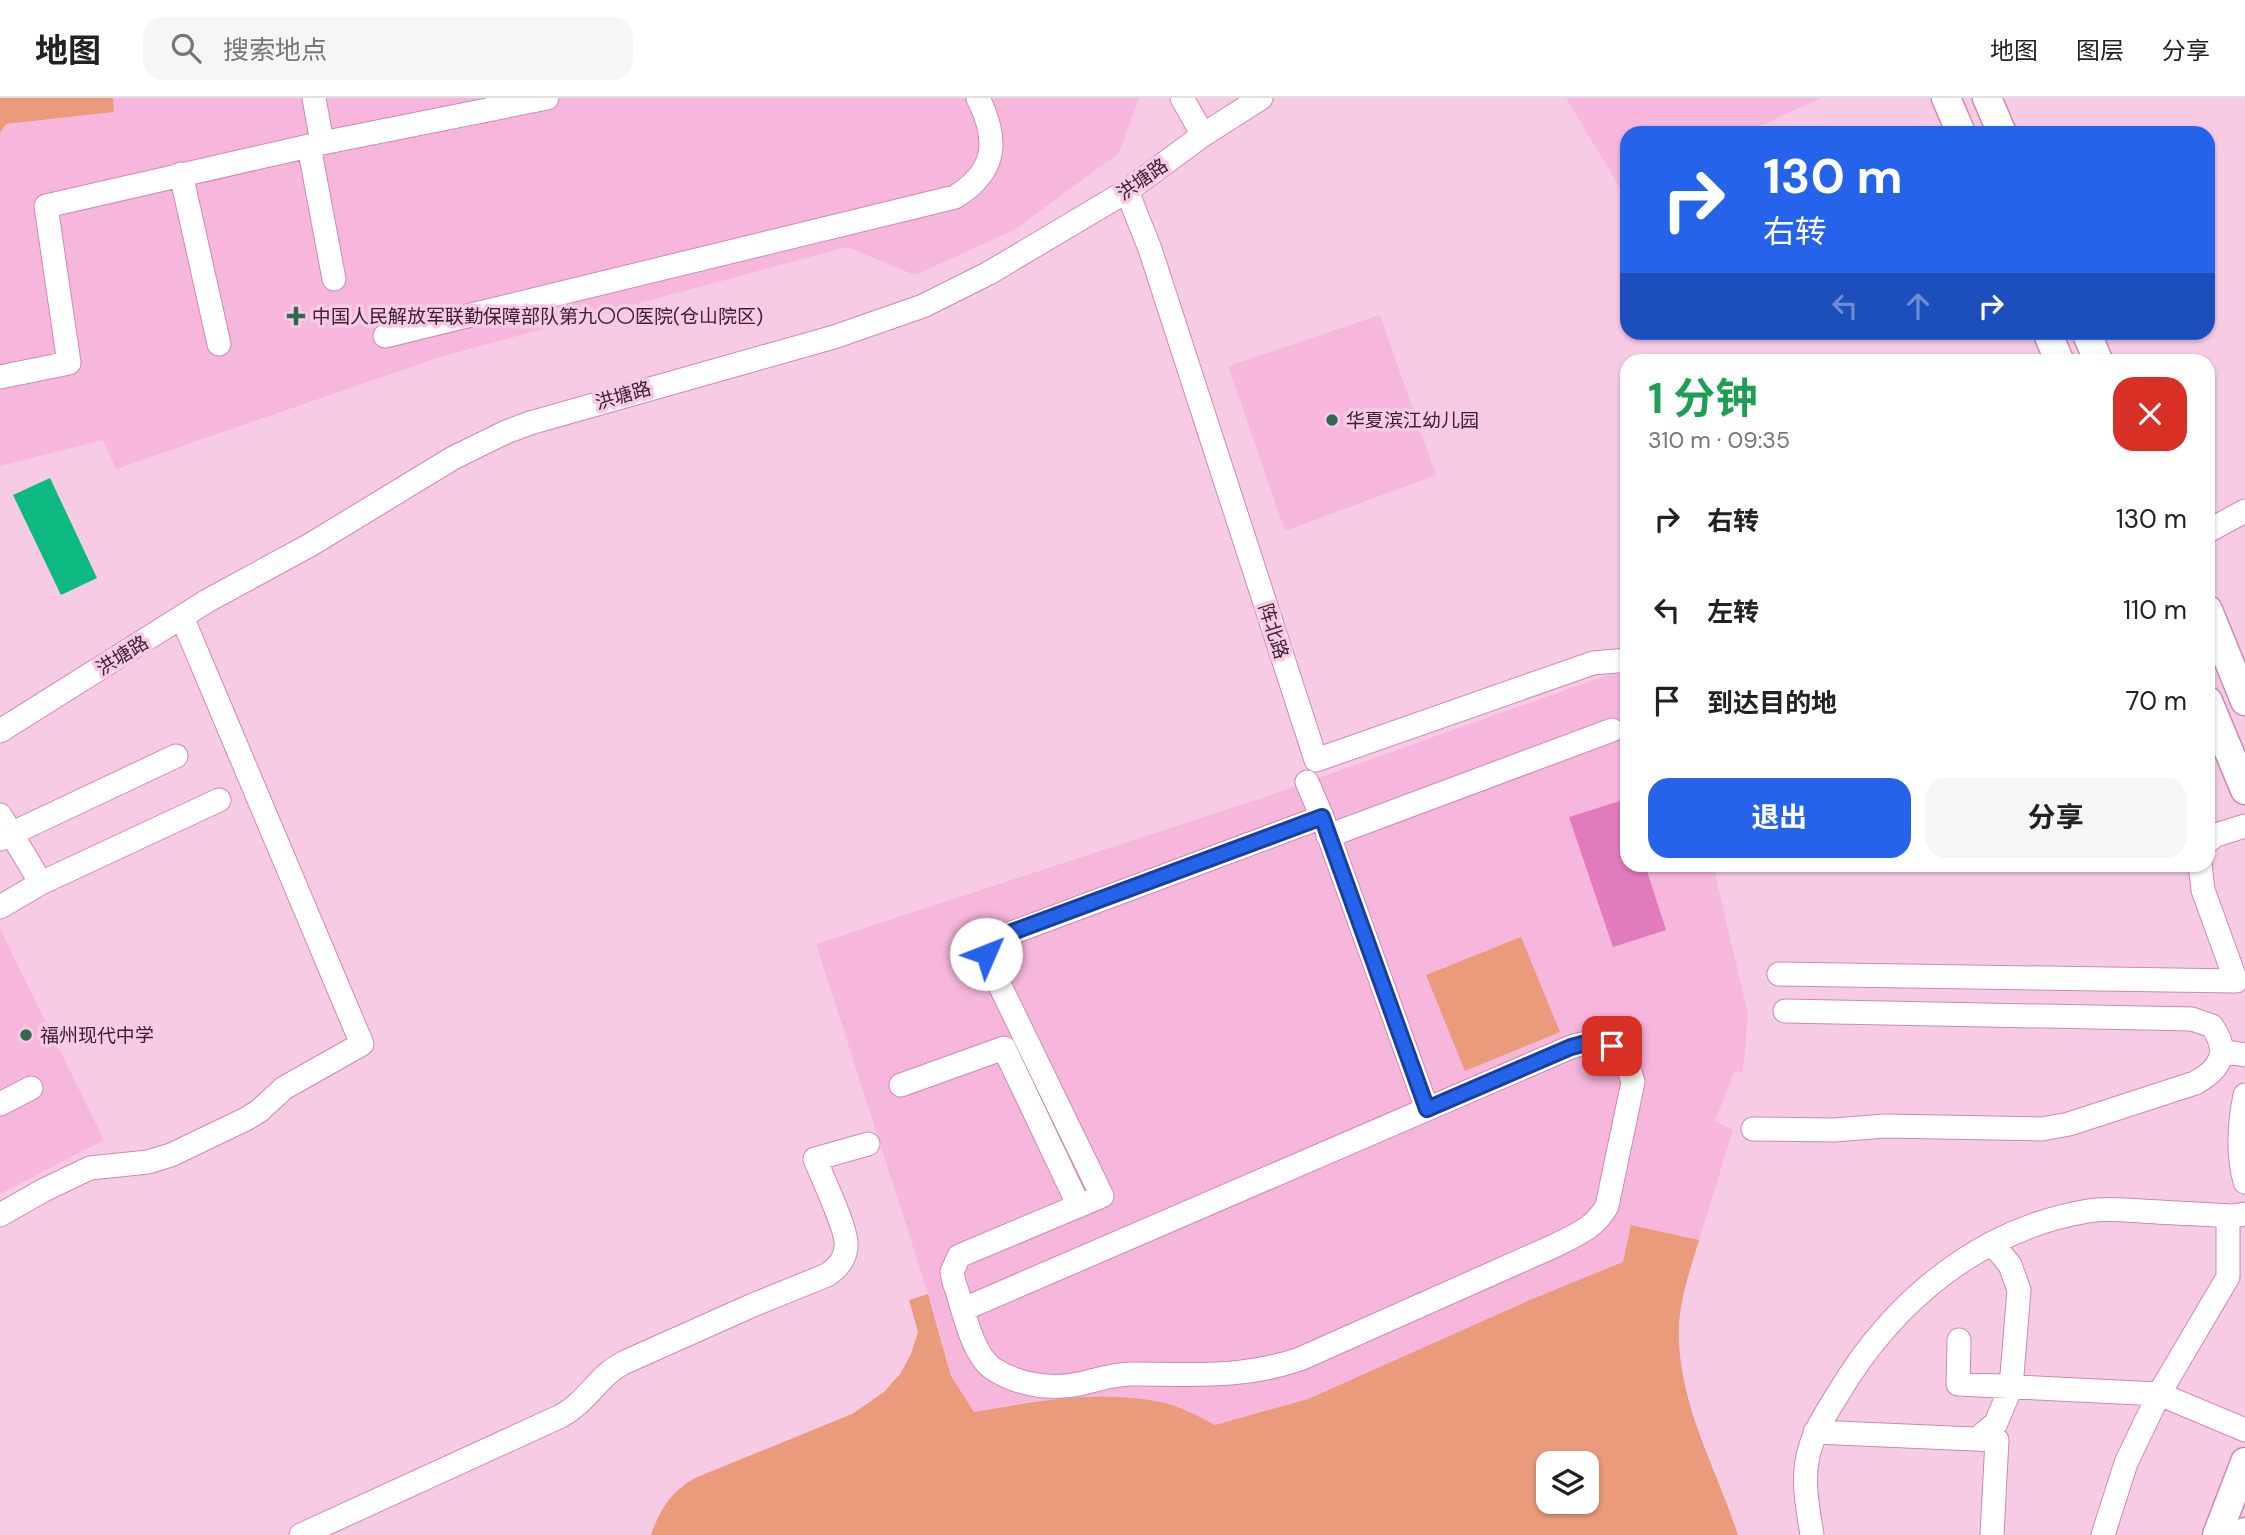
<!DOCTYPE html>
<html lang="zh">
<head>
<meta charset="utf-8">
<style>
  body { margin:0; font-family:"DM Sans","Noto Sans SC",sans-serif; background:#f6f6f6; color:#222; height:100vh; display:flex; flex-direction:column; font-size:26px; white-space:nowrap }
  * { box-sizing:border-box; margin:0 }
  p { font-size:23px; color:#767676 }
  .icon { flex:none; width:38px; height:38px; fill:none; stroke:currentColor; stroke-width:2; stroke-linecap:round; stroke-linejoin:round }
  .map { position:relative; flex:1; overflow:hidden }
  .details { position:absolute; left:1620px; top:256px; width:595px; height:518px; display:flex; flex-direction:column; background:#fff; border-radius:21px; box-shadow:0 2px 5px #0004 }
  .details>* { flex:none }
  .banner { position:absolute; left:1620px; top:28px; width:595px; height:214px; border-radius:21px; box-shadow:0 2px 5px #0004; background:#2563eb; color:#fff; overflow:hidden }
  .controls { position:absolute; left:1536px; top:1353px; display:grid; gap:14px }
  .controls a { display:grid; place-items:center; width:63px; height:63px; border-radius:14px; background:#fff; box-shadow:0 2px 5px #0004; font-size:35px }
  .pin { position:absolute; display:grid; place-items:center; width:60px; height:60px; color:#fff; margin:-30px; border-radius:14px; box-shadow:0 4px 10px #0006 }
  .me { position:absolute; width:77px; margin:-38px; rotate:46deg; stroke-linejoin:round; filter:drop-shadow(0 0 5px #0008) }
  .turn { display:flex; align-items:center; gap:24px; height:147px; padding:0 28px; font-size:32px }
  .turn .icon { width:91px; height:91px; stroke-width:2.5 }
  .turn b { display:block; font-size:49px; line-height:60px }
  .lanes { display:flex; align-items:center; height:66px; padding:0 28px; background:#0003; justify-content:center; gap:35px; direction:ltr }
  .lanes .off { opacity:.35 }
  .round { display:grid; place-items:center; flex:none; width:74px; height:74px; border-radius:21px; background:#f6f6f6 }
  .headline { display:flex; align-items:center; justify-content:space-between; height:119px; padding:0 28px }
  h1 { font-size:42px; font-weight:700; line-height:52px; color:#1e9e55 }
  .cta { display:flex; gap:14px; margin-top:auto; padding:14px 28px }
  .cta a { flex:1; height:80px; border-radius:21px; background:#2563eb; color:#fff; font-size:28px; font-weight:700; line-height:80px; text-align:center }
  .cta a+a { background:#f6f6f6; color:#222 }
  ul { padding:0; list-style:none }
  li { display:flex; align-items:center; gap:21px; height:91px; padding:0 28px }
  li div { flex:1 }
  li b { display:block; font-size:26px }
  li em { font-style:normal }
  header { display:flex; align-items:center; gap:42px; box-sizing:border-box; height:98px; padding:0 35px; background:#fff; border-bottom:2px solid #e0e0e0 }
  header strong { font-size:33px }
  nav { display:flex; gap:38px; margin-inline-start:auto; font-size:24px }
  .search { width:490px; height:63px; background:#f6f6f6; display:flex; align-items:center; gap:18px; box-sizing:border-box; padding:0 24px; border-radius:21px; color:#767676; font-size:26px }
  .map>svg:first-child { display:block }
</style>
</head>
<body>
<header>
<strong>地图</strong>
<div class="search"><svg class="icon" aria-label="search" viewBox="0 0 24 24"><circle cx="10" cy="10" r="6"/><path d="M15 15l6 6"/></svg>搜索地点</div>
<nav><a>地图</a><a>图层</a><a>分享</a></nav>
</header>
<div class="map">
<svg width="2245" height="1437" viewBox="0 0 2245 1437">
  <rect width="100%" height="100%" fill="#f8cbe5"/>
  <!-- built -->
  <path fill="#f7b7dd" d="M113 0H1139L1119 55 1014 132 915 177 847 149 440 259 116 371 103 342 0 368V35L6 26 114 14Z
    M1566 0H1821L1744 35H1628L1627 89 1621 92Z
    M1380 217 1436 377 1285 433 1228 268Z
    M1616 574 1627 583 1628 766 1713 767 1748 916 1743 974H1734L1715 1023 1733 1032 1699 1142 1631 1127 1624 1164 1532 1201 1308 1301 1215 1327 1186 1312 1031 1303 974 1314 951 1278 938 1227 816 846 1265 699Z
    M0 831 104 1042 0 1096Z"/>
  <!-- green -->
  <path fill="#ea9b7b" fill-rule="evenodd" d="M0 0H113L114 14 6 26 0 35Z
    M1521 839 1560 934 1465 973 1426 877Z
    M1631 1127 1699 1142C1691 1169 1681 1197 1679 1226 1676 1303 1715 1366 1738 1437H651C660 1411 671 1394 695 1380L852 1316 884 1294 900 1276 911 1256 918 1234 909 1202 928 1196 951 1278 974 1314C1035 1303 1098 1292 1161 1304 1180 1308 1198 1318 1215 1327L1308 1301 1532 1201 1623 1164ZM1587 1365V1404H1549V1365Z"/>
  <!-- water -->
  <path fill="#e27bbd" d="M1623 702 1627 715 1628 766 1645 767 1666 832 1613 849 1569 719Z"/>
  <!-- building -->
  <path fill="#0bb981" d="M50 380 97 480 61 497 13 397Z"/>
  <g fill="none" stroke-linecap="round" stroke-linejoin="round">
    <!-- minor casing -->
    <g stroke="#ce88b3" stroke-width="25">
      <path id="minor" d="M314 0 322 45
        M1182 0 1203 37
        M309 48 334 181
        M181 76 219 246
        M1127 93 1150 151 1316 662 1593 565 1628 562
        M385 238 955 99C997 73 999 42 978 0
        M0 279 69 265 46 108 322 45 547 0
        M2208 433 2245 413
        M0 633 207 503 310 447 453 360 506 334 530 325 834 239 923 208 989 175 1127 93 1203 37 1261 0
        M1307 684 1322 719 1427 1011
        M0 717 41 785
        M1328 738 1612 632
        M0 741 176 658
        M2208 743 2216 737 2245 728
        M0 809 41 785 219 702
        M1779 876 2236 883 2203 792 2200 766
        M2222 953 2245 957
        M901 987 1004 950 1079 1108
        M2245 997C2239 1026 2237 1054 2245 1084
        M0 1006 31 990
        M1753 1031 1834 1032 1885 1028 2042 1031 2069 1026 2195 985C2221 971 2230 954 2212 928L2192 921 1785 913
        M0 1117 44 1092 90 1070 148 1064 171 1057 246 1021 259 1013 284 990 362 946 182 519
        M964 1211 1571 949C1608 937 1622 946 1633 984L1607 1108C1595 1130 1576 1137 1554 1148L1300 1261C1242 1281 1192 1276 1132 1276 1114 1276 1096 1282 1079 1286 1051 1292 1017 1287 992 1270 971 1255 963 1208 954 1184L952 1174 959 1158 1102 1098 989 865 986 848 990 843 1322 719
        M1959 1242 1958 1286 2159 1296 2245 1332
        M1815 1334 1997 1342 1992 1437
        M1977 1341 1996 1325 2011 1289 2019 1192 2010 1167 1992 1145
        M301 1437 561 1318C588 1303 598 1278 623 1265L753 1207 827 1177C838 1170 847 1159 846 1145 846 1129 822 1079 815 1061L868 1046
        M1812 1437C1808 1411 1802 1384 1808 1358 1813 1335 1826 1315 1838 1296 1893 1203 1980 1131 2088 1113 2106 1110 2124 1112 2141 1113 2171 1115 2202 1116 2232 1118L2245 1116
        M2103 1437 2126 1365 2136 1344 2159 1296 2228 1179V1118"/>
    </g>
    <!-- major casing -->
    <g stroke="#ce88b3" stroke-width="31">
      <path id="major" d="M1946 0 1961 35
        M1987 0 2002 35
        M2047 234 2059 262
        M2086 234 2098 262
        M2208 512 2245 603
        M2208 603 2245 692
        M2217 1437 2245 1364
        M2244 1437 2245 1434"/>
    </g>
    <!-- minor -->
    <use href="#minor" stroke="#fff" stroke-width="23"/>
    <!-- major -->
    <use href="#major" stroke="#fff" stroke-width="28"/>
  </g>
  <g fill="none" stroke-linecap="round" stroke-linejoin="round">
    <!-- route casing -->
    <g stroke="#184099" stroke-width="18">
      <path id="route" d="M986 856C986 848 988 844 996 840L1322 719 1427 1011 1571 949 1597 942 1612 948"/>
    </g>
    <!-- route -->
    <use href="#route" stroke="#2563eb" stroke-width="12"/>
  </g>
  <!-- markers -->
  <g fill="#316950" stroke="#f8cbe5" stroke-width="2.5">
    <path d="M292.5 207.5h7v7h7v7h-7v7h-7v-7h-7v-7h7z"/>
    <circle cx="1332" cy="322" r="7"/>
    <circle cx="26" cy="937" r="7"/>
  </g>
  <g text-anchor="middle" stroke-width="7" stroke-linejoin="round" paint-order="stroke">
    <!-- street labels -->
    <g font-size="19" fill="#3c2031" stroke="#f8cbe5">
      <text transform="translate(1142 81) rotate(-35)" y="7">洪塘路</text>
      <text transform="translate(623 297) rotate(-16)" y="7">洪塘路</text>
      <text transform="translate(1274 533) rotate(72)" y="7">阵北路</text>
      <text transform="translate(122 557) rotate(-32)" y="7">洪塘路</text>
    </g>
    <!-- poi labels -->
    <g font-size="19" fill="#3c2031" stroke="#f8cbe5" text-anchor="start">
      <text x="312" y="225">中国人民解放军联勤保障部队第九〇〇医院(仓山院区)</text>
      <text x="1346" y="329">华夏滨江幼儿园</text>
      <text x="40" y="944">福州现代中学</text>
    </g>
  </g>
</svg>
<div class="controls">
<a><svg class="icon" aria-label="layers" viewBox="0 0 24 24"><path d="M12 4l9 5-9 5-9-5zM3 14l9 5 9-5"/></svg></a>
</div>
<div class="pin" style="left:1612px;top:948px;background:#d93025"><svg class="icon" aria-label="arrive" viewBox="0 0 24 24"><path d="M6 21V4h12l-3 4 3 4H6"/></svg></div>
<svg class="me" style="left:986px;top:856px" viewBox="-20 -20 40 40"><circle r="19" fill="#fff"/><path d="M0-13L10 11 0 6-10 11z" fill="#2563eb"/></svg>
<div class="banner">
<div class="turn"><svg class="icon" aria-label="right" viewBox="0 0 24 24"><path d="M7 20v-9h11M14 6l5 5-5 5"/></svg><div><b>130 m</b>右转</div></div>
<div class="lanes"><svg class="icon off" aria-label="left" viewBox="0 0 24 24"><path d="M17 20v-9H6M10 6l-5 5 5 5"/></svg><svg class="icon off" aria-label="ahead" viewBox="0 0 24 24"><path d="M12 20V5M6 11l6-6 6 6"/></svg><svg class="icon" aria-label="right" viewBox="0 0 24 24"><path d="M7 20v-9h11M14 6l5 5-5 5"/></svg></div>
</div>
<section class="details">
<div class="headline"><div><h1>1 分钟</h1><p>310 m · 09:35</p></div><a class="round" style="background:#d93025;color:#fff"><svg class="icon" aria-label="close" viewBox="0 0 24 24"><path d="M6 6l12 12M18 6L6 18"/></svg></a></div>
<ul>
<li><svg class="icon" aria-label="right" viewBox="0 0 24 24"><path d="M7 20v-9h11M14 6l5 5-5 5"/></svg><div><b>右转</b></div><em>130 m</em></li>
<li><svg class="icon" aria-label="left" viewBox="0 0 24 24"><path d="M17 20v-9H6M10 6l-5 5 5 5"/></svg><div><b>左转</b></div><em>110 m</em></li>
<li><svg class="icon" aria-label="arrive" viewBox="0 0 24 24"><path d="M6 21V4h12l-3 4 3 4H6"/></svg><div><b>到达目的地</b></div><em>70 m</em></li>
</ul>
<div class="cta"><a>退出</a><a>分享</a></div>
</section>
</div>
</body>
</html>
